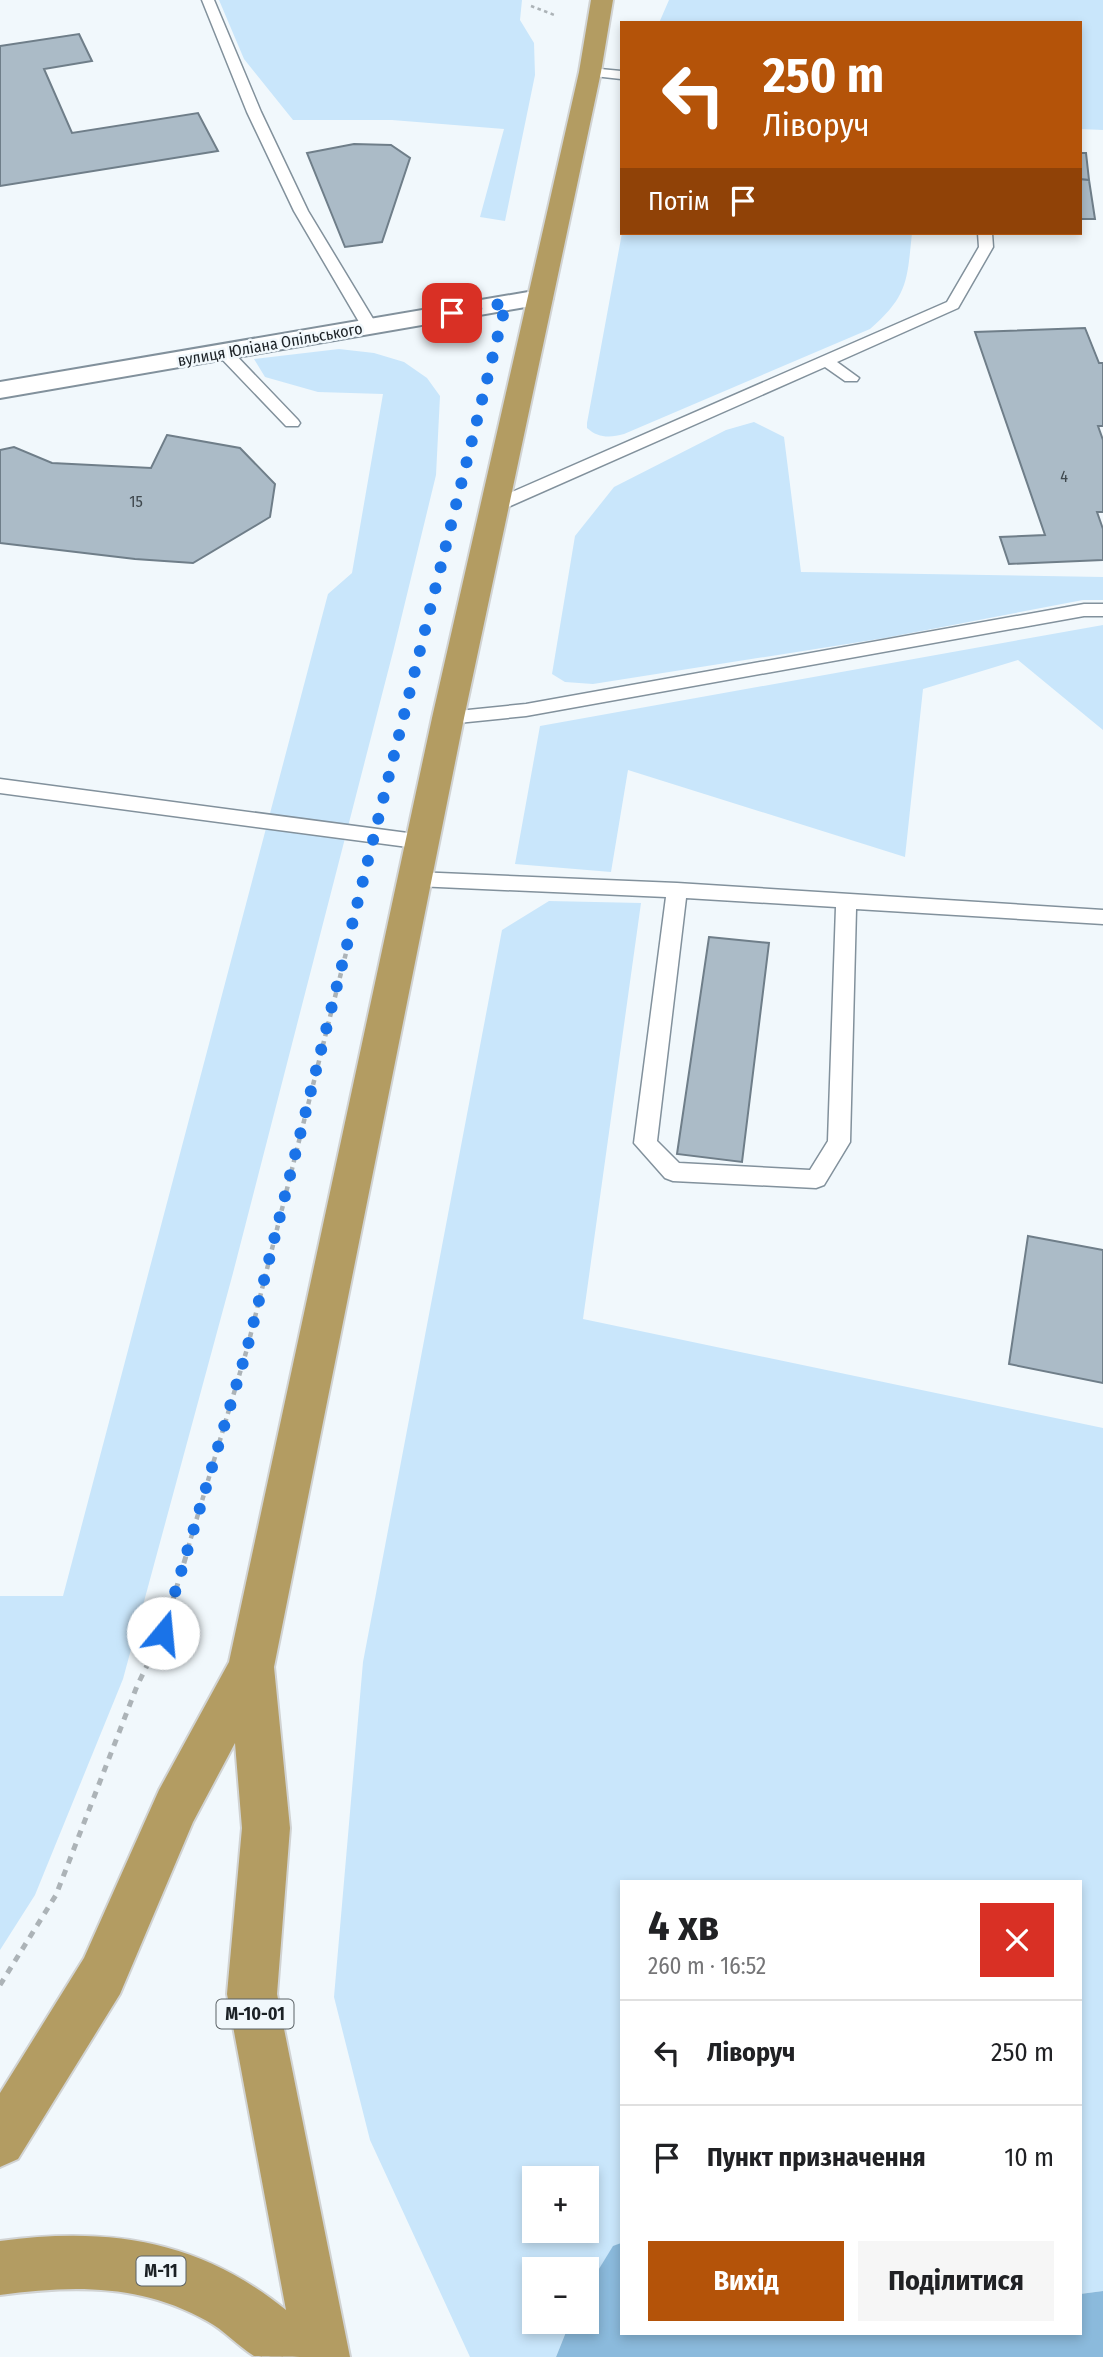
<!DOCTYPE html>
<html lang="uk">
<head>
<meta charset="utf-8">
<style>
  body { margin:0; font-family:"Fira Sans Condensed",sans-serif; background:#f6f6f6; color:#202124; height:100vh; display:flex; flex-direction:column; font-size:26px; white-space:nowrap }
  * { box-sizing:border-box; margin:0 }
  p { font-size:23px; color:#757577 }
  .icon { flex:none; width:38px; height:38px; fill:none; stroke:currentColor; stroke-width:2; stroke-linecap:round; stroke-linejoin:round }
  .map { position:relative; flex:1; overflow:hidden }
  .sheet { position:absolute; left:620px; top:1880px; width:462px; height:455px; display:flex; flex-direction:column; background:#fff; border-radius:0px; box-shadow:0 4px 10px #0003 }
  .sheet>* { flex:none }
  .banner { position:absolute; left:620px; top:21px; width:462px; height:214px; border-radius:0px; box-shadow:0 4px 10px #0003; background:#b45309; color:#fff; overflow:hidden }
  .buttons { position:absolute; left:522px; top:2166px; display:grid; gap:14px }
  .buttons a { display:grid; place-items:center; width:77px; height:77px; border-radius:0px; background:#fff; box-shadow:0 4px 10px #0003; font-size:35px }
  .pin { position:absolute; display:grid; place-items:center; width:60px; height:60px; color:#fff; margin:-30px; border-radius:14px; box-shadow:0 4px 10px #0006 }
  .me { position:absolute; width:77px; margin:-38px; rotate:17deg; stroke-linejoin:round; filter:drop-shadow(0 0 5px #0008) }
  .turn { display:flex; align-items:center; gap:24px; height:147px; padding:0 28px; font-size:32px }
  .turn .icon { width:91px; height:91px; stroke-width:2.5 }
  .turn b { display:block; font-size:49px; line-height:60px }
  .then { display:flex; align-items:center; height:66px; padding:0 28px; background:#0003; gap:14px; font-size:26px }
  .round { display:grid; place-items:center; flex:none; width:74px; height:74px; border-radius:0px; background:#f6f6f6 }
  .overview { display:flex; align-items:center; justify-content:space-between; height:119px; padding:0 28px }
  h1 { font-size:42px; font-weight:700; line-height:52px }
  .action { display:flex; gap:14px; margin-top:auto; padding:14px 28px }
  .action a { flex:1; height:80px; border-radius:0px; background:#b45309; color:#fff; font-size:28px; font-weight:700; line-height:80px; text-align:center }
  .action a+a { background:#f6f6f6; color:#202124 }
  ul { padding:0; list-style:none }
  li { display:flex; align-items:center; gap:21px; height:105px; padding:0 28px; border-top:2px solid #e0e0e0 }
  li div { flex:1 }
  li b { display:block; font-size:26px }
  li em { font-style:normal }
  .map>svg:first-child { display:block }
</style>
</head>
<body>
<div class="map">
<svg width="1103" height="2357" viewBox="0 0 1103 2357">
  <rect width="100%" height="100%" fill="#f1f8fc"/>
  <!-- green -->
  <path fill="#c9e6fb" fill-rule="evenodd" d="M219 0H522L520 20 534 43 535 75 505 221 480 217 504 129 392 120H293L244 59Z
    M669 0H1103V130L1080 129V23H659Z
    M622 233H912C907 281 908 296 870 329L624 434C610 438 598 438 587 428V423Z
    M339 349 374 353 404 362 427 378 440 396 436 475 394 648 233 1273 123 1679 35 1895 0 1950V1596H63L328 594 352 573 383 394 318 392 265 377 254 359Z
    M754 422 784 437 801 572 1103 577V600H1083L885 638 593 684 565 682 552 674 575 536 614 487 726 430Z
    M1103 625V730L1018 660 923 689 905 857 628 770 611 872 515 864 540 726Z
    M549 901 641 903 583 1319 1103 1428V2291L1080 2294V1881H621V2243L613 2247 586 2290V2270H534V2322H570L556 2357H470L370 2140 334 1997 363 1662 502 930ZM534 2179H586V2231H534Z"/>
  <!-- forest -->
  <path fill="#8bbadc" d="M621 2243V2333H1080V2294L1103 2291V2357H556L570 2322H586V2290L613 2246Z"/>
  <!-- building -->
  <path fill="#abbbc7" stroke="#6f7e89" stroke-width="2" d="M79 34 92 61 44 69 72 133 198 113 218 151 0 186V46Z
    M354 144 391 145 410 158 382 242 345 247 307 153Z
    M1080 153H1086L1089 180 1080 179Z
    M1080 179 1089 180 1095 219H1080Z
    M1085 328 1099 363H1103V426H1098L1103 440V512H1097L1103 529V560L1009 564 1000 537 1045 535 975 332Z
    M167 435 240 448 275 484 270 517 193 563 135 559 0 543V450L14 447 52 463 151 468Z
    M709 937 769 943 742 1162 677 1154Z
    M1028 1236 1103 1250V1383L1009 1364Z"/>
  <g fill="none" stroke-linecap="round" stroke-linejoin="round">
    <!-- service casing -->
    <g stroke="#82919c" stroke-width="3">
      <path id="service" d="M202 0H214L261 112 308 211 378 327 375 330H365L362 327 294 211 247 112Z
        M590 68 621 71V79L585 75 583 72Z
        M978 233H992L993 247 958 308 837 362 859 378 857 381H845L825 367 499 511H487L484 507 487 503 947 302 979 247Z
        M224 347 230 349 298 420 300 423 298 426H286L218 355 216 352Z
        M1084 604H1103V616H1084L526 716 448 724 441 722 439 718 441 714 448 712 526 704Z
        M0 779 423 835 430 837 433 842 430 847 423 849 0 793Z
        M416 872 677 883 1103 910V924L856 909 850 1142 824 1185 816 1188 673 1181 665 1178 634 1143 666 897 416 886 409 884 406 879 409 874ZM686 898 836 907 828 1141 810 1170 679 1163 657 1141Z"/>
    </g>
    <!-- minor casing -->
    <g stroke="#82919c" stroke-width="4">
      <path id="minor" d="M540 290 549 293 553 298 549 303 0 398V382Z"/>
    </g>
    <!-- trunk casing -->
    <g stroke="#d1d3d3" stroke-width="4">
      <path id="trunk" d="M591 0H613L601 72 464 718 274 1667 290 1828 277 1994 350 2357C334 2357 264 2357 254 2356 238 2346 224 2330 207 2321 141 2284 73 2285 0 2295V2241C108 2227 198 2239 286 2310L227 1994 242 1828 235 1743 193 1822 120 1994 18 2159 0 2167V2093L84 1958 159 1790 229 1662 432 718 579 72Z"/>
    </g>
    <!-- path-far2 -->
    <path stroke="#acb3b7" stroke-width="2.5" stroke-dasharray="3.5 3.5" stroke-linecap="butt" d="M531 6 557 16"/>
    <!-- path-far1 -->
    <path stroke="#acb3b7" stroke-width="4.5" stroke-dasharray="5 5" stroke-linecap="butt" d="M188 1548 247 1349 348 945"/>
    <!-- path -->
    <path stroke="#acb3b7" stroke-width="5" stroke-dasharray="7 7" stroke-linecap="butt" d="M0 1985 56 1895 137 1686 163 1633 189 1546"/>
    <!-- service -->
    <use href="#service" fill="#fff" fill-rule="evenodd"/>
    <!-- minor -->
    <use href="#minor" fill="#fff" fill-rule="evenodd"/>
    <!-- trunk -->
    <use href="#trunk" fill="#b39c62" fill-rule="evenodd"/>
  </g>
  <g fill="none" stroke-linecap="round" stroke-linejoin="round">
    <!-- route -->
    <path stroke="#1a73e8" stroke-width="12" stroke-dasharray="0 21.6" d="M163 1633 247 1349 506 303 452 313"/>
  </g>
  <g text-anchor="middle" stroke-width="5" stroke-linejoin="round" paint-order="stroke">
    <!-- far-street labels -->
    <g font-size="16" fill="#1b2125" stroke="#f1f8fc">
      <text transform="translate(270 344) rotate(-10)" y="6">вулиця Юліана Опільського</text>
    </g>
    <!-- number labels -->
    <g font-size="16" fill="#3f484e">
      <text x="1064" y="482">4</text>
      <text x="136" y="507">15</text>
    </g>
    <!-- shield labels -->
    <g fill="#f1f8fc" stroke="#5b6266" stroke-width="2">
      <rect x="216.5" y="1999.5" width="77" height="29" rx="5"/>
      <rect x="136.5" y="2256.5" width="49" height="29" rx="5"/>
    </g>
    <g font-size="18" font-weight="bold" fill="#1b2125">
      <text x="255" y="2020">М-10-01</text>
      <text x="161" y="2277">М-11</text>
    </g>
  </g>
</svg>
<div class="buttons">
<a>+</a>
<a>−</a>
</div>
<div class="pin" style="left:452px;top:313px;background:#d93025"><svg class="icon" aria-label="arrive" viewBox="0 0 24 24"><path d="M6 21V4h12l-3 4 3 4H6"/></svg></div>
<svg class="me" style="left:163px;top:1633px" viewBox="-20 -20 40 40"><circle r="19" fill="#fff"/><path d="M0-13L10 11 0 6-10 11z" fill="#1a73e8"/></svg>
<div class="banner">
<div class="turn"><svg class="icon" aria-label="left" viewBox="0 0 24 24"><path d="M17 20v-9H6M10 6l-5 5 5 5"/></svg><div><b>250 m</b>Ліворуч</div></div>
<div class="then">Потім<svg class="icon" aria-label="arrive" viewBox="0 0 24 24"><path d="M6 21V4h12l-3 4 3 4H6"/></svg></div>
</div>
<section class="sheet">
<div class="overview"><div><h1>4 хв</h1><p>260 m · 16:52</p></div><a class="round" style="background:#d93025;color:#fff"><svg class="icon" aria-label="close" viewBox="0 0 24 24"><path d="M6 6l12 12M18 6L6 18"/></svg></a></div>
<ul>
<li><svg class="icon" aria-label="left" viewBox="0 0 24 24"><path d="M17 20v-9H6M10 6l-5 5 5 5"/></svg><div><b>Ліворуч</b></div><em>250 m</em></li>
<li><svg class="icon" aria-label="arrive" viewBox="0 0 24 24"><path d="M6 21V4h12l-3 4 3 4H6"/></svg><div><b>Пункт призначення</b></div><em>10 m</em></li>
</ul>
<div class="action"><a>Вихід</a><a>Поділитися</a></div>
</section>
</div>
</body>
</html>
